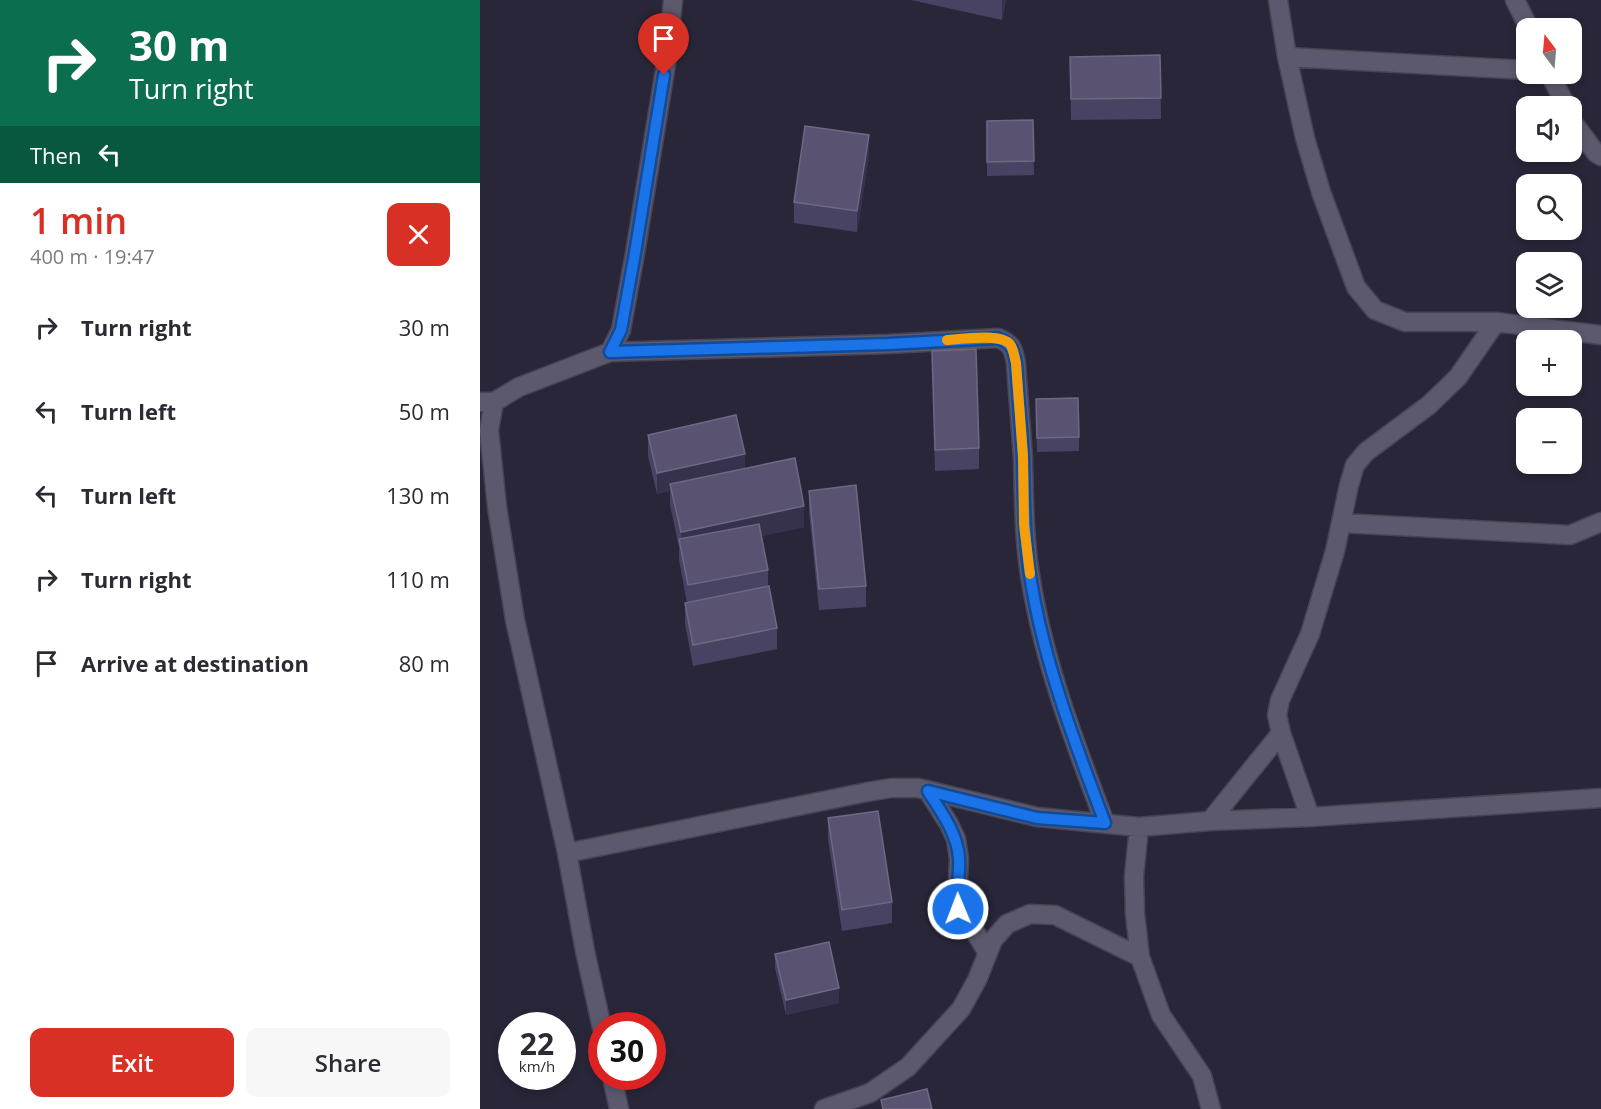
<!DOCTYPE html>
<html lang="en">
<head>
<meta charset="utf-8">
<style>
  body { margin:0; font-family:"Open Sans",sans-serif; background:#f7f7f7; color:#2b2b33; height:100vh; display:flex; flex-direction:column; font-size:22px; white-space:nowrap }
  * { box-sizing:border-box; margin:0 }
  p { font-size:20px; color:#7c7c81 }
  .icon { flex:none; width:33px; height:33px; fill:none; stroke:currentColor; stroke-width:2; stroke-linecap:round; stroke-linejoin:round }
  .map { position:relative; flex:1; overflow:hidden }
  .side { display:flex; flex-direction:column; background:#fff; width:480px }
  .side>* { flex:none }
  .guide { background:#0b6e4f; color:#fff; overflow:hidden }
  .needle { width:39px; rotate:344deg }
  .fabs { position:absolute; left:1036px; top:18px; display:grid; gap:12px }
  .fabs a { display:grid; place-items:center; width:66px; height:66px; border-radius:12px; background:#fff; box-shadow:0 3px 9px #0003; font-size:30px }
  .speed { position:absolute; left:18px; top:1012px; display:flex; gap:12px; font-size:30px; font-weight:700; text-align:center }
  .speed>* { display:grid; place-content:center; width:78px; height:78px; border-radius:50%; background:#fff; box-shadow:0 3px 9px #0003; line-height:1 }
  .speed small { font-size:15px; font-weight:400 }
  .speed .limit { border:9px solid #d22; background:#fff; color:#111 }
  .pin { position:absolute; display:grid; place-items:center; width:51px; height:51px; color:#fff; margin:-62px -26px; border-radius:50% 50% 50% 0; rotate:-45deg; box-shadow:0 0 6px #0007 }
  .pin .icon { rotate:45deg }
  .me { position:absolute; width:66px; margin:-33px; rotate:359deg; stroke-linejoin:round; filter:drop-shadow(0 0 4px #0008) }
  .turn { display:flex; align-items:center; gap:21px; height:126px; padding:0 30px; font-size:27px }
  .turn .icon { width:78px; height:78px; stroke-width:2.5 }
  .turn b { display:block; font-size:42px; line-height:51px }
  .then { display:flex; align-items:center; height:57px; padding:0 30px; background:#0003; gap:12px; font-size:22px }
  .round { display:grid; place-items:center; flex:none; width:63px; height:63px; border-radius:12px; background:#f7f7f7 }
  .headline { display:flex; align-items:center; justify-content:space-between; height:102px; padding:0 30px }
  h1 { font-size:36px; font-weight:600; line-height:45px; color:#d93025 }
  .button { display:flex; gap:12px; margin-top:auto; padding:12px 30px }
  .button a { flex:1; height:69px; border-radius:12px; background:#d93025; color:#fff; font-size:24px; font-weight:600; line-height:69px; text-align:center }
  .button a+a { background:#f7f7f7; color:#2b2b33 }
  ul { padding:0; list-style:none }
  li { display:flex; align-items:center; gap:18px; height:84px; padding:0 30px }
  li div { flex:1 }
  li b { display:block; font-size:22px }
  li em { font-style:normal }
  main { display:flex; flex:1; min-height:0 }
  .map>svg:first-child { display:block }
</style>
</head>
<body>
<main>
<section class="side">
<div class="guide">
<div class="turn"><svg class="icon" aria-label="right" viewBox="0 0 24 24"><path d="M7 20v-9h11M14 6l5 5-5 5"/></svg><div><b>30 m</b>Turn right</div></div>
<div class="then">Then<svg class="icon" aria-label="left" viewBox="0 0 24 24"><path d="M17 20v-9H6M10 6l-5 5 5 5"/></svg></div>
</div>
<div class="headline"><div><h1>1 min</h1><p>400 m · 19:47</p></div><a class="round" style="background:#d93025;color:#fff"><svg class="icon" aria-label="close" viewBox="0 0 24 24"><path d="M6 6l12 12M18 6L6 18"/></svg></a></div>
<ul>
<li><svg class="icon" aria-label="right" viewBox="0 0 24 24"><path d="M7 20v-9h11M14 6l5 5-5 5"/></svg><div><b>Turn right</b></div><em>30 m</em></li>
<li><svg class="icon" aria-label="left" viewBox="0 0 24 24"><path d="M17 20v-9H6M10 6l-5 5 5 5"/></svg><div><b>Turn left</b></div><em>50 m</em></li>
<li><svg class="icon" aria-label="left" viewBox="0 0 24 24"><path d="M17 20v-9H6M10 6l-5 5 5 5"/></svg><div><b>Turn left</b></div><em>130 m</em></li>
<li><svg class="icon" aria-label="right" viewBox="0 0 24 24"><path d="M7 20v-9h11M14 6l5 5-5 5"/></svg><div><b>Turn right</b></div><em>110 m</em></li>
<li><svg class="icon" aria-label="arrive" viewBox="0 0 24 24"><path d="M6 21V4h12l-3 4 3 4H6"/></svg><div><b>Arrive at destination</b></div><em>80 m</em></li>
</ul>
<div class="button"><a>Exit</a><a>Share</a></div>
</section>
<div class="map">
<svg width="1121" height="1109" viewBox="0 0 1121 1109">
  <rect width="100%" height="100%" fill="#292639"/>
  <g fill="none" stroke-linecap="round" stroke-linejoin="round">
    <!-- street casing -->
    <g stroke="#464353" stroke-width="21">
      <path id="street" d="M798 0 807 57 825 138 841 192 876 287 895 310 925 322H1016L1121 335
        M1035 0 1049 28
        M807 57 1047 70
        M1070 74 1086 106
        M1092 121 1116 153 1121 156
        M130 352 408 344 518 338C532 344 533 348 536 363 538 395 541 427 543 459 544 502 544 545 552 587 566 668 596 746 625 823
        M0 402H14L39 387 130 352 141 330 155 253 188 52 193 0
        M14 402 9 430 17 507 35 620 87 853 105 951 122 1028
        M861 523 1090 535 1121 522
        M448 791 469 824 476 839 479 859 477 897 478 909 487 919 508 953
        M830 817 801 733 797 715 800 700 830 634 855 551 869 485 875 465 886 452 949 405 978 377 1016 322
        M730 821 801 733
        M659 827 654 876 655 914 660 957 681 1015 722 1076 731 1109
        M87 853 387 792 411 788H438L557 817 659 827 730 821 830 817 1121 798
        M132 1077 139 1109
        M344 1109 390 1093 428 1067 481 1009 497 980 513 940 527 924 550 914 575 915 660 957"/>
    </g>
    <!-- street -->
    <use href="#street" stroke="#5c596e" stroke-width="18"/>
  </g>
  <!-- wall -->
  <path fill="#494363" d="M431 0H526L522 20Z
    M680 55 681 119 591 120 590 57Z
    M553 120 554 175 507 176V121Z
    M389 156 377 232 314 223V202Z
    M452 351 499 448V469L455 471Z
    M556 414 599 437V451L557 452Z
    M168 435 265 468 324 527 282 536 288 570V586L297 628V649L213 666 205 624V603H207L199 560V547L190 505V491L177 494 168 456Z
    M329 491 386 586V607L339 610 329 512Z
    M348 818 412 902V923L362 931 348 839Z
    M295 954 359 1003 306 1015 295 968Z"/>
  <!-- shaded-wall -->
  <path fill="#36314c" d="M522 0H526L522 20Z
    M389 135V156L377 232V211Z
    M265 454V475L190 484V491L177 494V473Z
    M324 506V527L202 553 201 546V532Z
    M359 988V1003L306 1015V1000Z"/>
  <!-- building -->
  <path fill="#595371" stroke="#6d6883" stroke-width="1.5" d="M680 55 681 98 591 99 590 57Z
    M553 120 554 161 507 162V121Z
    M325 126 389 135 377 211 314 202Z
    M496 349 499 448 455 450 452 351Z
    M598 398 599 437 557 438 556 399Z
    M256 415 265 454 177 473 168 435Z
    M315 458 324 506 201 532 190 484Z
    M376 485 386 586 339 589 329 491Z
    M279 524 288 570 208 585 199 539Z
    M289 586 297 628 213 645 205 603Z
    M398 811 412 902 362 910 348 818Z
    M349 942 359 988 306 1000 295 954Z
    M447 1089 452 1109H403L401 1100Z"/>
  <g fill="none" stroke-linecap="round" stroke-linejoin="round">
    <!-- route casing -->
    <g stroke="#114b97" stroke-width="15">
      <path id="route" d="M184 75 155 253 141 330 130 352 408 344 518 338C532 344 533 348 536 363 538 395 541 427 543 459 544 502 544 545 552 587 566 668 596 746 625 823L557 818 448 791C461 812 477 832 479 858 480 875 476 892 478 909"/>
    </g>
    <!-- route -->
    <use href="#route" stroke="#1a73e8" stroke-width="10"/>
    <!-- slow -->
    <path stroke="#f59e0b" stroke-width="10" d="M467 340C482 339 520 333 530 344 534 350 534 356 536 363L543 456 544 525 550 574"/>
  </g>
</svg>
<div class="fabs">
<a><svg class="needle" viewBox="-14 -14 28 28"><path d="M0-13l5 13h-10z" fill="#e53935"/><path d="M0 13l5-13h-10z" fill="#7c7c81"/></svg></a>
<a><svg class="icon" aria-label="sound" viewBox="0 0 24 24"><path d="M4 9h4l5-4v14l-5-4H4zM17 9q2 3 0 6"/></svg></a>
<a><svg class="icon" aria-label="search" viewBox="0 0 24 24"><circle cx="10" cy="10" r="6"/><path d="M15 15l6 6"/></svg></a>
<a><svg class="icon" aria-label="layers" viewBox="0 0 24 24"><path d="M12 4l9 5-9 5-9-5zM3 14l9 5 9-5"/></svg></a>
<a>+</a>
<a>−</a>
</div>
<div class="speed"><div>22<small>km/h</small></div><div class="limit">30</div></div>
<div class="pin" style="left:184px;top:75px;background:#d93025"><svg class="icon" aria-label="arrive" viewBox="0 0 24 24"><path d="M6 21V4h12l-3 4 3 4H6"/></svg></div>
<svg class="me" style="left:478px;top:909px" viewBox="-20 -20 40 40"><circle r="17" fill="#1a73e8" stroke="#fff" stroke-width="3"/><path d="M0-11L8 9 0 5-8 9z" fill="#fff"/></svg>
</div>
</main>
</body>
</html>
